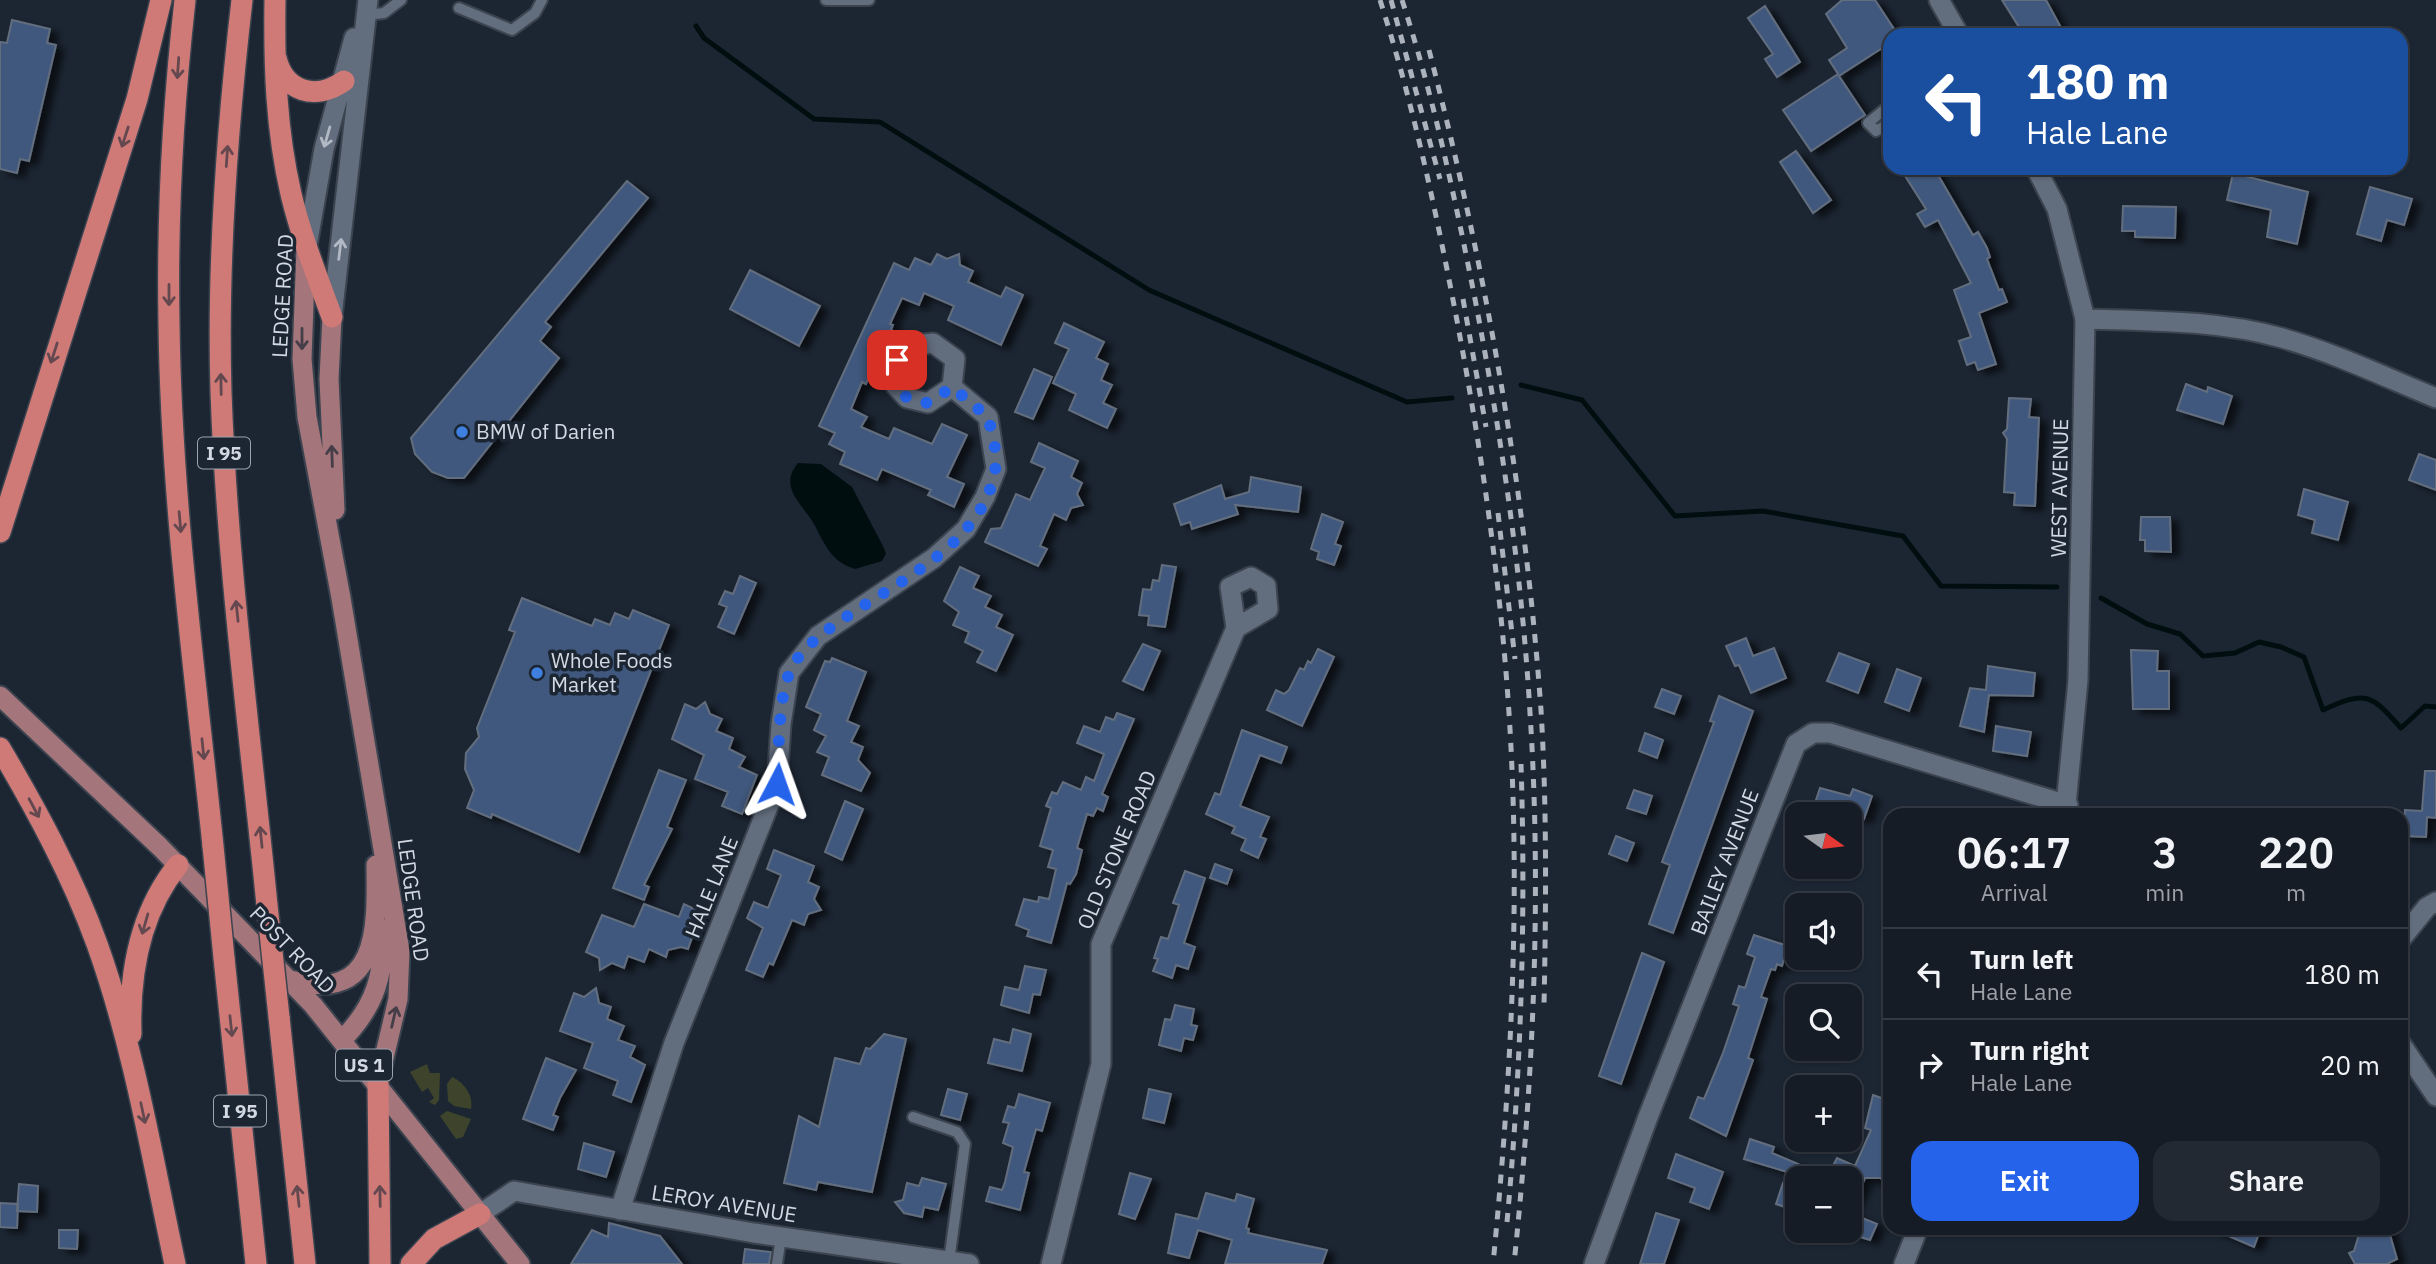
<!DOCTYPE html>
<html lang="en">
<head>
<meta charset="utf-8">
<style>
  body { margin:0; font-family:"IBM Plex Sans",sans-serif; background:#222932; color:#f1f3f6; height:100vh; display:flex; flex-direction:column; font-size:26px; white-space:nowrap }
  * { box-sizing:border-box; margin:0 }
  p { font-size:23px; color:#9da1a7 }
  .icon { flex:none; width:38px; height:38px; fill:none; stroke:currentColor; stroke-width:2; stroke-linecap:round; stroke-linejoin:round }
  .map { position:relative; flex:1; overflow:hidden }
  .details { position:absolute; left:1883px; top:808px; width:525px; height:427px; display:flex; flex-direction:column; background:#151c26; border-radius:21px; box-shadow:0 2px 5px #0004,0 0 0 2px #343a43 }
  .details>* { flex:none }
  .top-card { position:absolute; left:1883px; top:28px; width:525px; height:147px; border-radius:21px; box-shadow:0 2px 5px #0004,0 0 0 2px #343a43; background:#1a4fa0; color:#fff; overflow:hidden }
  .needle { width:46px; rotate:104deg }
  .fabs { position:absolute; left:1785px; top:802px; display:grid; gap:14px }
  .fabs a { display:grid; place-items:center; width:77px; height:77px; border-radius:14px; background:#151c26; box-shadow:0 2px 5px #0004,0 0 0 2px #343a43; font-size:35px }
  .pin { position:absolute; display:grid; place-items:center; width:60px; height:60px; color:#fff; margin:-30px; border-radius:14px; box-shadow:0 4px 10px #0006 }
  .me { position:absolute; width:77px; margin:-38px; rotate:4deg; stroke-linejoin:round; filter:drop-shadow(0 0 5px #0008) }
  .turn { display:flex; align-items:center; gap:24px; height:147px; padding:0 28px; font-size:32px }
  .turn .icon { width:91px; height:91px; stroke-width:2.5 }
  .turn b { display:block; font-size:49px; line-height:60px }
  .eta { display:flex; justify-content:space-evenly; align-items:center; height:119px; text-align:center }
  .eta b { font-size:42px; font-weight:600; line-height:49px }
  .button { display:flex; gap:14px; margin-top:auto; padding:14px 28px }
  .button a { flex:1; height:80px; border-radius:21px; background:#2563eb; color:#fff; font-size:28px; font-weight:600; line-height:80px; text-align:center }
  .button a+a { background:#222932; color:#f1f3f6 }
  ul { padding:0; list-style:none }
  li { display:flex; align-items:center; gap:21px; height:91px; padding:0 28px; border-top:2px solid #343a43 }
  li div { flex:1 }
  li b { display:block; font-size:26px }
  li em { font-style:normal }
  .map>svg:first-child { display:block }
</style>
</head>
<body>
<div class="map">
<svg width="2436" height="1264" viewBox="0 0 2436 1264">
  <defs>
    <filter id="shadow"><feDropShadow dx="8" dy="4.5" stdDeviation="3.5" flood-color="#0009"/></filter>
  </defs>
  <rect width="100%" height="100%" fill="#1c2633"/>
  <!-- green -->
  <path fill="#3d442b" d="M427 1064 430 1073H440L439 1100 435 1105 429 1102 434 1098 428 1088 422 1092 410 1072Z
    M452 1077C464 1082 474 1096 471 1109L454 1106 448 1101 447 1084Z
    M447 1111 471 1119 463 1137 456 1139 440 1116Z"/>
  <!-- water -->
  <path fill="#000e0f" d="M798 463 821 464 852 487 884 548 886 554 882 561 855 569C832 562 826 547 815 526 804 505 777 488 798 463Z"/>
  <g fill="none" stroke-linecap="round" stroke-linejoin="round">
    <!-- stream -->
    <path stroke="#000e0f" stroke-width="5" d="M696 26 704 38 814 119 880 122 1149 290 1407 402 1452 398
      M1521 385 1582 400 1675 516 1763 511 1903 536 1941 586 2057 587
      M2101 598 2147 624 2180 634 2203 656 2235 653 2259 642 2281 647 2304 657 2323 710C2366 690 2371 694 2401 728L2425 706 2436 707"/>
  </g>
  <!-- building -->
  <path fill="#41597d" stroke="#626d7e" stroke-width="2" filter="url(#shadow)" d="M1842 0H1875L1898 35H1890V43L1839 76 1865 115 1811 151 1783 110 1838 74 1829 60 1847 48 1826 14Z
    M2002 0H2046L2065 35H2024Z
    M1765 6 1800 62 1777 77 1765 59 1773 54 1748 18Z
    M12 20 50 29 47 43 56 45 29 161 20 159 17 173 0 169V42L7 43Z
    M1796 151 1831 200 1813 213 1780 162Z
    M1900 168H1934L1973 235 1978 232 1987 248 1990 257 1987 259 1999 290 2002 289 2007 302 1979 313 1996 364 1978 370 1975 362 1967 365 1959 341 1971 337 1954 290 1971 283 1938 220 1925 227 1917 214 1926 209Z
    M2233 173 2308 192 2297 244 2267 237 2271 210 2227 200Z
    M627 181 648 198 545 322 551 327 540 341 559 358 464 478H448L432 472 415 454 411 438Z
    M2370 187 2412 199 2404 225 2387 220 2381 241 2357 234Z
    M2123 206 2176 207 2175 238 2135 237V231H2122Z
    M937 254 947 259 959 254 960 265 973 271 968 282 1001 297 1006 287 1023 295 1001 345 948 320 954 306 924 293 919 305 902 298 890 324 893 325 891 330 895 332 873 381 868 379 866 384 862 382 851 409 867 417 861 427 889 439 894 428 932 444 942 424 967 435 947 477 964 484 954 507 928 495 931 490 882 469 877 480 840 464 845 452 829 444 835 433 819 426 894 263 909 270 915 258 931 265Z
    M750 270 820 306 799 346 730 309Z
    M1064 323 1104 342 1096 358 1108 364 1101 380 1112 385 1103 403 1116 409 1107 428 1069 410 1076 394 1053 383 1069 349 1055 343Z
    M1034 369 1052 377 1033 419 1015 412Z
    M2186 384 2207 392 2208 387 2232 396 2223 424 2177 410Z
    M2009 398 2031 399 2029 417 2039 418 2035 506 2014 505 2015 493 2004 492 2007 439 2003 433 2007 429Z
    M1039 443 1078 461 1071 477 1082 483 1077 494 1083 505 1071 508 1066 520 1054 514 1040 546 1047 549 1038 566 985 542 991 529 1001 528 1016 494 1030 500 1045 468 1031 462Z
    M2419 454 2436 460V490L2409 480Z
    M1251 477 1301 487 1298 512 1235 505 1238 514 1192 529 1190 522 1181 525 1174 504 1221 485 1225 499 1249 492Z
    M2304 489 2348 502 2338 540 2312 533 2315 520 2298 515Z
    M1322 514 1343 522 1335 544 1341 546 1334 565 1317 559 1319 552 1311 549Z
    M2141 517H2170L2171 552 2145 551V540H2140Z
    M1162 565 1176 567 1165 627 1148 625 1149 616 1139 615 1143 589 1151 590 1153 580 1159 581Z
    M960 567 979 576 973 588 991 596 985 607 1002 615 996 627 1013 635 996 671 977 662 983 651 965 642 969 632 953 625 959 612 944 601Z
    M740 576 756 583 734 634 718 627 727 607 719 604 725 591 733 594Z
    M522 598 592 626 595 619 610 625 615 613 629 619 633 610 669 625 579 852 492 814 491 818 467 808 474 790 465 769 466 753 479 737 477 728 515 632 509 630Z
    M1746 638 1753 656 1774 648 1786 678 1751 693 1739 665 1735 666 1726 646Z
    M1143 644 1160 651 1143 690 1123 681Z
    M1318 649 1334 657 1302 726 1267 710 1276 690 1284 694 1289 690 1300 668 1304 670 1308 661 1311 663Z
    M2131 650 2158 651 2157 671H2169V709H2133Z
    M1839 653 1869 664 1858 693 1827 681Z
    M832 658 866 672 847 721 859 726 851 742 863 747 858 760 870 773 861 791 822 775 829 757 817 752 826 736 814 730 821 714 806 707 825 661 830 662Z
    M1988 666 2035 673 2033 696 1989 695 1984 732 1960 726 1970 688 1986 690Z
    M1897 669 1921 678 1909 711 1885 702Z
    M1662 689 1681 696 1674 714 1655 707Z
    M1719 696 1753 711 1673 933 1649 924 1670 865 1662 862 1714 722 1710 721Z
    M705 702 710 714 722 719 716 731 733 738 729 749 745 757 739 767 757 775 742 814 722 806 728 792 695 779 704 755 672 739 685 704 696 709Z
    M1117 713 1134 719 1102 794 1108 797 1103 811 1097 808 1093 816 1087 814 1077 848 1082 850 1076 874 1070 884 1067 883 1051 943 1027 936 1029 930 1016 925 1024 899 1038 902 1039 897 1049 899 1056 869 1048 867 1053 850 1040 846 1051 808 1046 806 1052 792 1057 794 1063 782 1081 790 1086 777 1094 781 1104 754 1077 743 1084 726 1100 732 1106 717 1114 720Z
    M1996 726 2031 732 2027 756 1993 751Z
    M1242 730 1287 747 1281 763 1260 755 1240 806 1269 817 1260 837 1266 839 1258 858 1241 850 1246 839 1232 833 1235 827 1206 814 1215 793 1220 795Z
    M1645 733 1663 740 1657 758 1639 751Z
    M659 770 686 780 667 827 672 829 644 885 649 887 644 900 613 888Z
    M2425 771H2436V818L2427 817 2426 837 2403 836 2405 810 2422 811Z
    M1820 788 1850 796 1853 789 1872 796 1864 819 1815 803Z
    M1634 790 1652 796 1646 814 1627 808Z
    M845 801 863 809 842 860 825 852Z
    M1616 836 1634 843 1627 861 1609 854Z
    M774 850 814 866 808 882 819 887 814 899 821 910 808 914 804 925 792 920 773 965 769 963 763 977 746 970 763 928 747 918 754 902 768 908 781 875 767 869Z
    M1215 864 1232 870 1227 884 1210 878Z
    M1185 871 1205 878 1184 943 1195 947 1188 969 1176 965 1172 978 1153 971 1158 959 1154 958 1161 937 1168 939 1179 905 1173 903Z
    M644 904 679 917 684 904 701 912 688 949 681 947 668 950 666 957 649 949 644 962 628 956 624 968 612 963 600 970 599 958 586 952 602 915 634 927Z
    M1754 935 1788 946 1782 966 1777 964 1775 970 1771 969 1761 997 1767 999 1748 1058 1753 1060 1726 1136 1690 1118 1698 1097 1704 1099 1723 1053 1739 1006 1733 1004 1739 986 1745 988 1755 957 1747 954Z
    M1642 953 1664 962 1621 1084 1599 1076Z
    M1025 966 1046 970 1040 995 1033 994 1029 1013 1001 1005 1005 987 1019 990Z
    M596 988 599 1003 611 1007 607 1019 624 1026 618 1040 635 1046 630 1057 645 1065 631 1102 613 1095 618 1081 584 1068 593 1043 560 1031 574 993 584 997Z
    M1175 1005 1194 1009 1191 1025 1197 1026 1193 1040 1184 1038 1181 1051 1159 1045 1165 1019 1171 1020Z
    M1013 1029 1031 1034 1022 1071 988 1063 994 1039 1010 1043Z
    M884 1034 906 1039 872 1192 818 1182 816 1190 784 1183 799 1116 819 1127 835 1058 860 1064 866 1048 870 1049Z
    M546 1058 576 1070 560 1098 553 1115 558 1117 553 1130 523 1119Z
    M948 1089 967 1094 960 1120 941 1115Z
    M1149 1089 1171 1094 1164 1123 1143 1118Z
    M1019 1094 1050 1103 1042 1131 1036 1129 1024 1172 1029 1173 1020 1210 986 1201 990 1187 1002 1190 1005 1182 1013 1147 1003 1143 1009 1123 1003 1122 1008 1106 1015 1108Z
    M1873 1095 1890 1101V1182L1880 1178H1865L1850 1213 1877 1224 1870 1240 1850 1234V1178L1830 1172 1837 1158 1855 1166 1871 1130 1865 1128Z
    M1750 1139 1774 1147 1772 1153 1810 1169 1807 1178 1744 1159Z
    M584 1143 614 1152 606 1177 578 1169Z
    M1676 1154 1723 1172 1709 1209 1690 1202 1695 1188 1668 1178Z
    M1130 1173 1151 1179 1135 1219 1119 1214Z
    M922 1178 946 1184 938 1210 924 1207 922 1217 904 1213 895 1202 903 1200 907 1183 919 1186Z
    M1783 1183 1797 1187V1211L1776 1204Z
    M19 1184 38 1186 37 1212 17 1211Z
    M1206 1193 1235 1201 1237 1194 1254 1199 1246 1228 1249 1229 1248 1233 1327 1250 1322 1264H1225L1232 1240 1198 1230 1189 1258 1168 1253 1176 1214 1198 1219Z
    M0 1203 18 1204 17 1228 0 1227Z
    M1656 1213 1679 1220 1664 1264H1640Z
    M609 1223 660 1236 682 1264H571L592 1230 608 1237Z
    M2210 1228H2261L2254 1247Z
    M2361 1228H2388L2397 1259 2387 1264H2355L2349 1253 2354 1251Z
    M59 1230H78L77 1249 59 1248Z
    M745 1249 771 1252 769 1264H743Z"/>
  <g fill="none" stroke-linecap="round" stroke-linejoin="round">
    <!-- service casing -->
    <g stroke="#3b434f" stroke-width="14">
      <path id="service" d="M826 0H869
        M459 8 512 30 535 13 542 0
        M366 15 384 13 401 0
        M1890 105 1868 123 1876 131 1890 123
        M913 1117 957 1132 965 1144 949 1261
        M777 1264 781 1237"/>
    </g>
    <!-- minor casing -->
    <g stroke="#3b434f" stroke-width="23">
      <path id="minor" d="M2085 319C2151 321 2218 320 2282 338 2335 353 2385 377 2436 398
        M2401 939 2427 907 2436 902
        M2401 1044 2436 1096
        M620 1210 674 1043 777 784 781 724 789 673 818 636 934 558 966 529 985 497 996 469 988 417 952 387 928 403 907 398 895 385 896 360 908 346 933 343 955 359 952 387
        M1051 1264 1101 1064V944L1236 628 1230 587 1251 577 1266 586 1268 609 1236 628
        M1594 1264 1648 1117 1796 744 1813 733H1830L2068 805"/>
    </g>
    <!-- tertiary casing -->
    <g stroke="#3b434f" stroke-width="23">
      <path id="tertiary" d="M480 1214 514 1191 754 1233 969 1264"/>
    </g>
    <!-- secondary casing -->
    <g stroke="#3b434f" stroke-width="23">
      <path id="secondary" d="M1939 0 1959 35
        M2036 168 2057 209 2085 319 2078 680 2065 816
        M307 246 324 149 354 38
        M332 317 368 0
        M1904 1264 1918 1228"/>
    </g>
    <!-- primary casing -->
    <g stroke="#3b434f" stroke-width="23">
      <path id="primary" d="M306 248 302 359 307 417 341 598 400 951 398 999 378 1083
        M332 317 329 379 335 510
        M0 696 160 847 313 1005 520 1264
        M290 980C379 1004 377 929 376 865
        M343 1039C375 1006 386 973 381 928"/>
    </g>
    <!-- motorway casing -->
    <g stroke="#3b434f" stroke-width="24">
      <path id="motorway" d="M185 0C173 107 167 215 169 323 171 498 195 672 213 846
        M242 0C227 130 217 261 221 392 227 563 250 734 267 905
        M275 0C274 66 276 129 291 194 301 236 317 276 332 317
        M276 58C284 92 316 101 344 81
        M0 532 137 99 161 0
        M0 748C37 811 72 875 97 944 134 1047 152 1157 175 1264
        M224 958 256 1264
        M279 1017 305 1264
        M131 1034C129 974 140 912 178 865
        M378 1083 380 1264
        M411 1264 434 1239 480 1214"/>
    </g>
    <!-- service -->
    <use href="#service" stroke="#626d7d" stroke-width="10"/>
    <!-- minor -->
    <use href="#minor" stroke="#626d7d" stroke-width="19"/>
    <!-- tertiary -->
    <use href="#tertiary" stroke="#626d7d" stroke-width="19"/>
    <!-- secondary -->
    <use href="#secondary" stroke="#626d7d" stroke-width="19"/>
    <!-- primary -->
    <use href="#primary" stroke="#a4757a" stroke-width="19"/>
    <!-- motorway -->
    <use href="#motorway" stroke="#d07a78" stroke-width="21"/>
    <!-- rail -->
    <path stroke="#acb3bd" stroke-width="5" stroke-dasharray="9 9" stroke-linecap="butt" d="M1380 0C1412 100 1434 202 1454 305 1480 440 1500 576 1509 713 1521 896 1511 1081 1493 1264
      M1391 0 1440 179
      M1402 0C1434 98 1455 199 1475 299 1501 435 1522 574 1530 713 1542 896 1533 1081 1514 1264
      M1429 50C1485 266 1525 487 1541 710 1547 808 1546 907 1544 1006
      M1463 299 1486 427
      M1498 513 1515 659
      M1507 1222C1521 1069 1526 918 1521 764"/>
    <!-- motorway-bridge casing -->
    <g stroke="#3b434f" stroke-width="24" stroke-linecap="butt">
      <path id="motorway-bridge" d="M213 846 224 958
        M267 905 279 1017"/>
    </g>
    <!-- motorway-bridge -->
    <use href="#motorway-bridge" stroke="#d07a78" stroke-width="21"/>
  </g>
  <!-- one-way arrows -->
  <defs><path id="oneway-shaft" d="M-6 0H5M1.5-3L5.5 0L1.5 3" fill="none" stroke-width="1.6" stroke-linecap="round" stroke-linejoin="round" transform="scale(1.75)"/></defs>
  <g stroke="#64484f">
    <use href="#oneway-shaft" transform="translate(178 68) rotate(94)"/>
    <use href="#oneway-shaft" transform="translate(125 137) rotate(108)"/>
    <use href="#oneway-shaft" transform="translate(227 156) rotate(-86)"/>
    <use href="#oneway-shaft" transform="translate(169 295) rotate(90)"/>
    <use href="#oneway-shaft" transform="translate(54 353) rotate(108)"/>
    <use href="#oneway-shaft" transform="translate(221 384) rotate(-91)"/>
    <use href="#oneway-shaft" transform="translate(180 522) rotate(85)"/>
    <use href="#oneway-shaft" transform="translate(237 611) rotate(-96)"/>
    <use href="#oneway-shaft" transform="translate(203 749) rotate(84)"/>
    <use href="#oneway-shaft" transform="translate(34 808) rotate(62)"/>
    <use href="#oneway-shaft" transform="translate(261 837) rotate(-96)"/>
    <use href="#oneway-shaft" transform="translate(145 924) rotate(106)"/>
    <use href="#oneway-shaft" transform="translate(231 1026) rotate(84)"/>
    <use href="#oneway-shaft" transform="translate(143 1113) rotate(78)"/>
    <use href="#oneway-shaft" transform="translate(298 1196) rotate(-96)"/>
    <use href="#oneway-shaft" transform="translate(380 1196) rotate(-91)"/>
  </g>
  <g stroke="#b1b9c4">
    <use href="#oneway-shaft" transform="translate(327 137) rotate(106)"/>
    <use href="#oneway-shaft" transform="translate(340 249) rotate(-83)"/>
  </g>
  <g stroke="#453e48">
    <use href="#oneway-shaft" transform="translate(302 339) rotate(90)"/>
    <use href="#oneway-shaft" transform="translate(332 456) rotate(-92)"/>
    <use href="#oneway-shaft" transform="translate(394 1017) rotate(-77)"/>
  </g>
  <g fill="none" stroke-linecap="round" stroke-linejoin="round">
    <!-- route -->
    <path stroke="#2563eb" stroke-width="12" stroke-dasharray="0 21.6" d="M777 784C779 754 778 701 789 674 799 648 827 630 849 615 903 579 984 541 995 470 998 453 992 433 988 417L952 387 928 403 907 398 895 385 897 360"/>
  </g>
  <!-- markers -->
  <g fill="#3f7fe0" stroke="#1c2633" stroke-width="2.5">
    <circle cx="462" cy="432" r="7"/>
    <circle cx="537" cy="673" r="7"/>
  </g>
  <g text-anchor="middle" stroke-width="7" stroke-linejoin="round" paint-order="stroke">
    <!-- shield labels -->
    <g fill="#1c2633" stroke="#9ca3ae" stroke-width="2">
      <rect x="198" y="437.5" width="52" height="31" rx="5"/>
      <rect x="336" y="1049.5" width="56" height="31" rx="5"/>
      <rect x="214" y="1095.5" width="52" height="31" rx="5"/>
    </g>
    <g font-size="19" font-weight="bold" fill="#d3d9e3">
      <text x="224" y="460">I 95</text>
      <text x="364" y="1072">US 1</text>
      <text x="240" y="1118">I 95</text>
    </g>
    <!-- street labels -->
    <g font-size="21" fill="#d3d9e3" stroke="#1c2633">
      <text transform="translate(283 296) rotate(-87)" y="7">LEDGE ROAD</text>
      <text transform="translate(2060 488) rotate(-89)" y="7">WEST AVENUE</text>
      <text transform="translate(1117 850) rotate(-67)" y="7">OLD STONE ROAD</text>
      <text transform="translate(1725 862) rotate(-69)" y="7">BAILEY AVENUE</text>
      <text transform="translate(712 887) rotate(-68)" y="7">HALE LANE</text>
      <text transform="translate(413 900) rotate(82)" y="7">LEDGE ROAD</text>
      <text transform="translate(292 950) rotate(46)" y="7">POST ROAD</text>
      <text transform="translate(724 1204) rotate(9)" y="7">LEROY AVENUE</text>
    </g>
    <!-- poi labels -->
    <g font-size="21" fill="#d3d9e3" stroke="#1c2633" text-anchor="start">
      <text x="476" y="439">BMW of Darien</text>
      <text x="551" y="668">Whole Foods<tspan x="551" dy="24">Market</tspan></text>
    </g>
  </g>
</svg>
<div class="fabs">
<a><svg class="needle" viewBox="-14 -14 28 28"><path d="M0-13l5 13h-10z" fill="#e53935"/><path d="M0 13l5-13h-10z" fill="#9da1a7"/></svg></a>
<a><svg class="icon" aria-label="sound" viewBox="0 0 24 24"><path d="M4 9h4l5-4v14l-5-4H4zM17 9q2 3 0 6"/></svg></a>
<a><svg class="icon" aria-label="search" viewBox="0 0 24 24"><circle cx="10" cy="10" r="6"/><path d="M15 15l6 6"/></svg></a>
<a>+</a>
<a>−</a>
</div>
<div class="pin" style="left:897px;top:360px;background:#d93025"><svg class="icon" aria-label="arrive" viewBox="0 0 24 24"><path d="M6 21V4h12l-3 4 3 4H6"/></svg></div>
<svg class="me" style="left:777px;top:784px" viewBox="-20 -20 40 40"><path d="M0-17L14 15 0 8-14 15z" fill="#2563eb" stroke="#fff" stroke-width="4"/></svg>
<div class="top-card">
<div class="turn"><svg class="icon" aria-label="left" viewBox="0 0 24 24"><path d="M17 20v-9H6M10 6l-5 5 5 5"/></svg><div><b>180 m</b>Hale Lane</div></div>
</div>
<section class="details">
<div class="eta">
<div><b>06:17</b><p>Arrival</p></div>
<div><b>3</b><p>min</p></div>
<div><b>220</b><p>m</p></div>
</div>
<ul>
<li><svg class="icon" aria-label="left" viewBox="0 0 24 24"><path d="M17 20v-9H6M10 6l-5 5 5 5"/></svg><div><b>Turn left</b><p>Hale Lane</p></div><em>180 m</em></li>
<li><svg class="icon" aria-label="right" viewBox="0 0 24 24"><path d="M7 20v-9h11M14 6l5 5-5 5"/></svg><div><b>Turn right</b><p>Hale Lane</p></div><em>20 m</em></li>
</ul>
<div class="button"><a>Exit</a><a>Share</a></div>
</section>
</div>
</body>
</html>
